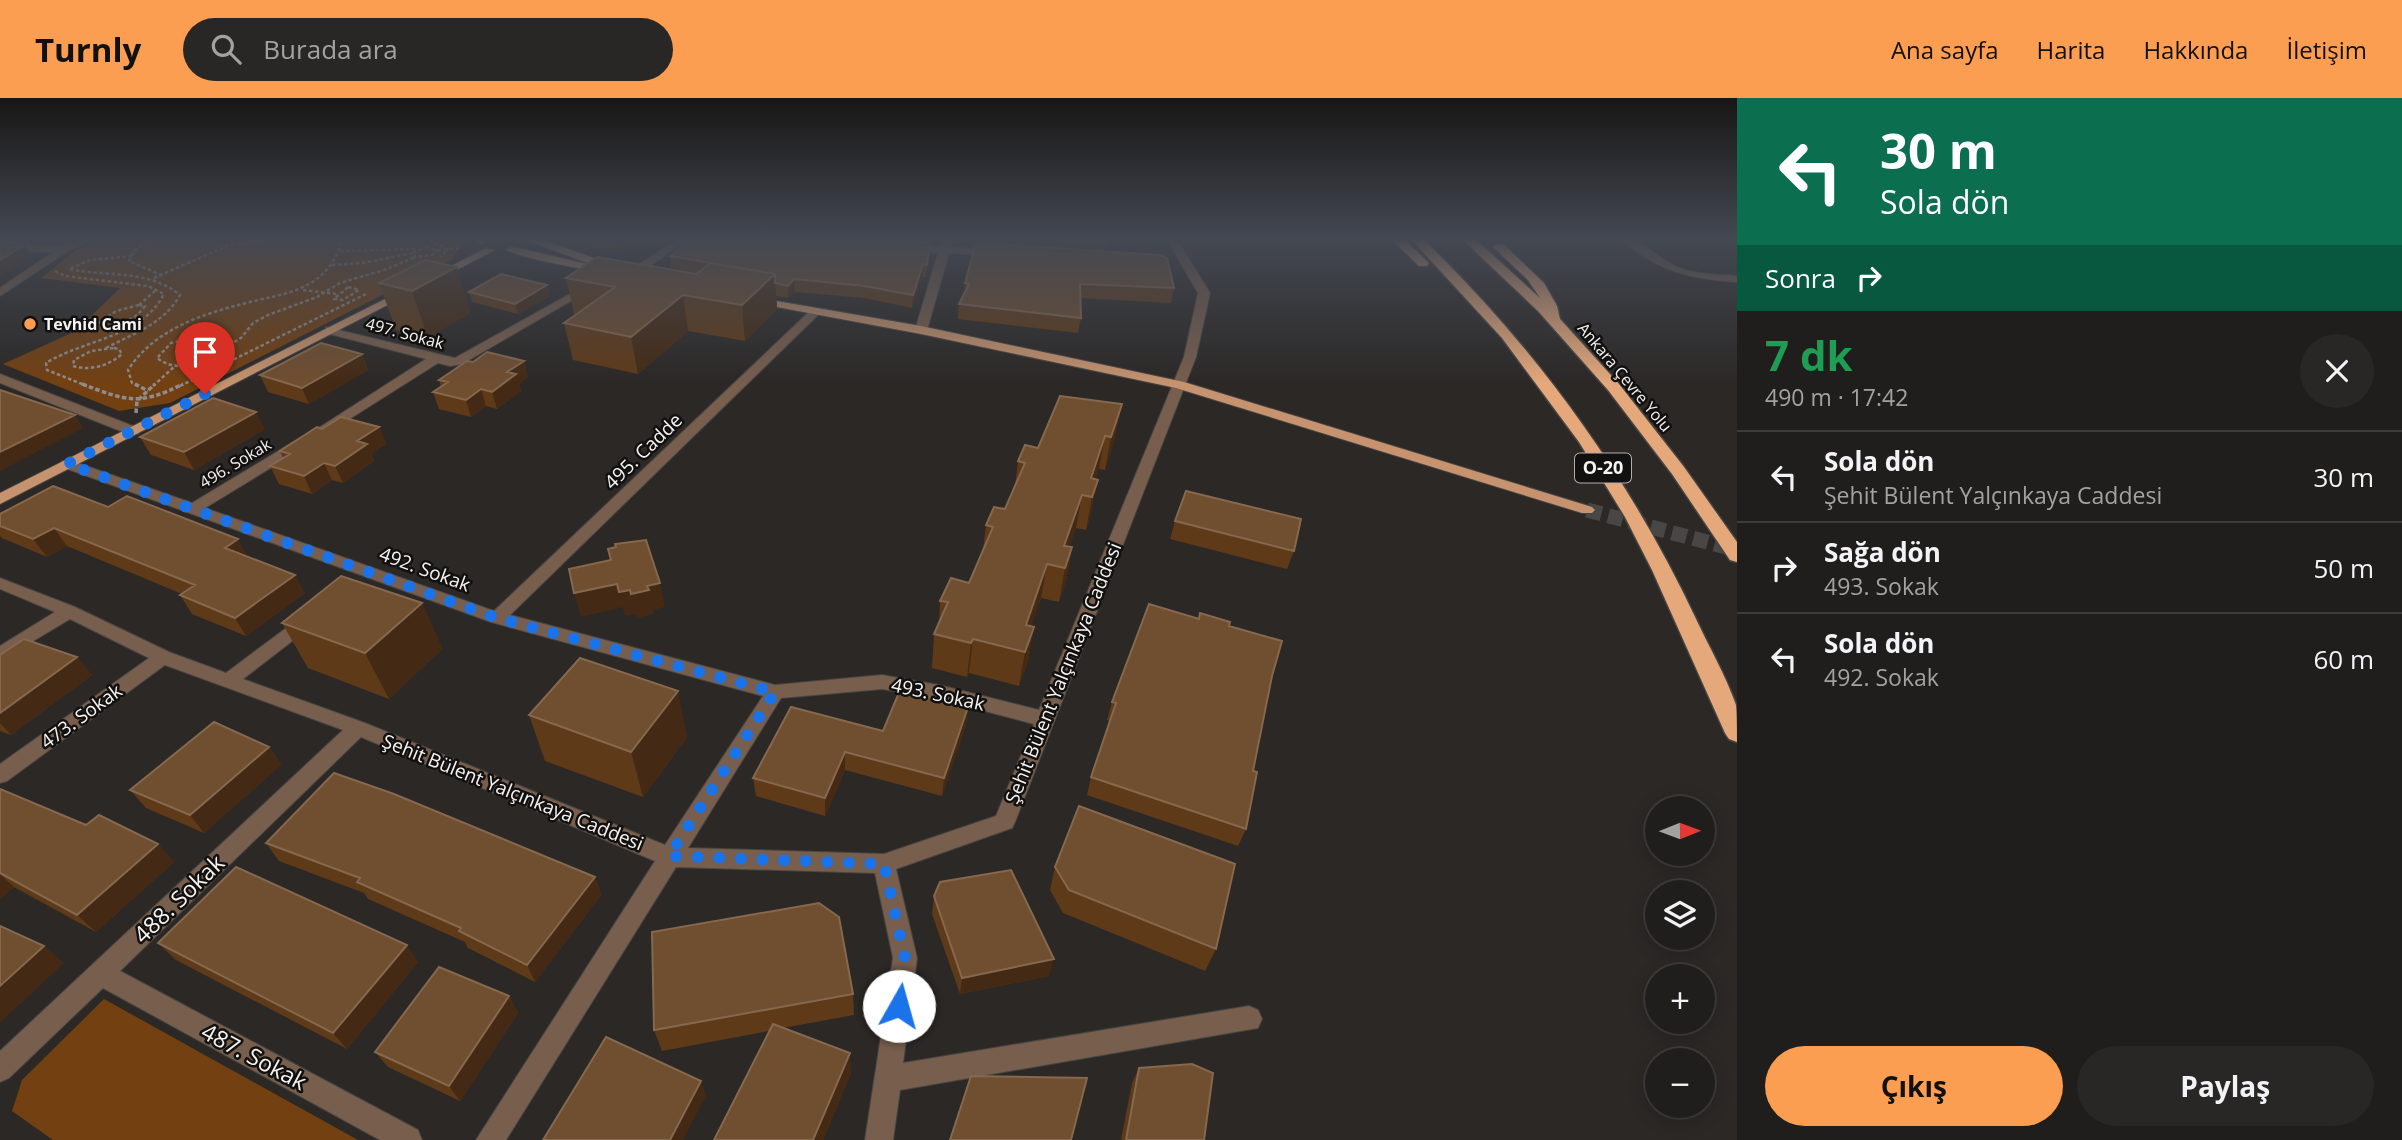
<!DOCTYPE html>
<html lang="tr">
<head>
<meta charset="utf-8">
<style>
  body { margin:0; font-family:"Open Sans",sans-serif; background:#282725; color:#f1f3f6; height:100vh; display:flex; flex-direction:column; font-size:26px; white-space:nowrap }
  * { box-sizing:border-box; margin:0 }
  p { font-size:23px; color:#a2a2a3 }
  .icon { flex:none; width:38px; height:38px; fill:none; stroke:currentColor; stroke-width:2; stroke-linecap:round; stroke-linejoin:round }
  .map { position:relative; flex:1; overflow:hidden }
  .side { display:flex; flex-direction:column; background:#201e1c; width:665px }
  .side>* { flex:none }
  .hud { background:#0b6e4f; color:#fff; overflow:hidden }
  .needle { width:46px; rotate:89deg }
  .controls { position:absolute; left:1645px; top:698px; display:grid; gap:14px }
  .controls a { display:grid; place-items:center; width:70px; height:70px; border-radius:50%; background:#201e1c; box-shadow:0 4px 18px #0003,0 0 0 2px #3d3c3b; font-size:35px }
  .pin { position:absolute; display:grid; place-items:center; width:60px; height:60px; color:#fff; margin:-72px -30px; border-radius:50% 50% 50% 0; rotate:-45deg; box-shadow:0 0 7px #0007 }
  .pin .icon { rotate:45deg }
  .me { position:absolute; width:77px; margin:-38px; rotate:7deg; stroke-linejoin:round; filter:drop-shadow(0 0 5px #0008) }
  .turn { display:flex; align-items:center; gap:24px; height:147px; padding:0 28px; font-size:32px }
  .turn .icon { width:91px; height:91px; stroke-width:2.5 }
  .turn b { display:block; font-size:49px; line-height:60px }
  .then { display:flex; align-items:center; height:66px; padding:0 28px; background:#0003; gap:14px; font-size:26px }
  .round { display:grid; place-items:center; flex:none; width:74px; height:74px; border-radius:37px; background:#282725 }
  .head { display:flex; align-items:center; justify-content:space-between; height:119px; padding:0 28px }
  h1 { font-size:42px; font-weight:700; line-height:52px; color:#1e9e55 }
  .primary-button { display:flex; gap:14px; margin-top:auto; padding:14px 28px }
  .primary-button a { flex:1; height:80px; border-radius:42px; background:#fc9e52; color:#111; font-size:28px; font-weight:700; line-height:80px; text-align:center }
  .primary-button a+a { background:#282725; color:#f1f3f6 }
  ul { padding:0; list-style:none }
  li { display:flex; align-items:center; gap:21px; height:91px; padding:0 28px; border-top:2px solid #3d3c3b }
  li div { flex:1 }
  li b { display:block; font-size:26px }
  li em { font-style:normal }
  header { display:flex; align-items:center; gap:42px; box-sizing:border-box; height:98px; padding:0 35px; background:#fc9e52; color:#111 }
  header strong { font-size:33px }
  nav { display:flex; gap:38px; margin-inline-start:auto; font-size:24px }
  .search { width:490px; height:63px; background:#282725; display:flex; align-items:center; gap:18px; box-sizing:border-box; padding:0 24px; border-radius:38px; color:#a2a2a3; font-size:26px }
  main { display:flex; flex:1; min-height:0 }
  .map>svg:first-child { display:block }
</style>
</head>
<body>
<header>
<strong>Turnly</strong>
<div class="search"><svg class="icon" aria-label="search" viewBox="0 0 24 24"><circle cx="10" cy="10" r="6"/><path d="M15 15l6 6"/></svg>Burada ara</div>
<nav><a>Ana sayfa</a><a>Harita</a><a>Hakkında</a><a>İletişim</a></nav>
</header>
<main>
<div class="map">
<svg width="1737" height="1042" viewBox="0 0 1737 1042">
  <rect width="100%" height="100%" fill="#2b2826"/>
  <!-- green -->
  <path fill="#734012" d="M106 140H453L462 143 453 161 170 305 119 313 3 266 76 233 120 190 41 180 77 151Z
    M104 901 358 1042H53L12 1013 22 982Z"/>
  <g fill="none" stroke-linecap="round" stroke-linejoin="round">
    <!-- major-tunnel -->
    <path stroke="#494745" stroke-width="15" stroke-dasharray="15 7" stroke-linecap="butt" d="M1587 412 1737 452"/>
    <!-- minor casing -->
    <g stroke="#474543" stroke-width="2">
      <path id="minor" d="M85 140H98L68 153 0 198V190L53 154 0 153V147L63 148Z
        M680 140H691L635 178H627V174Z
        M943 140H953L950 149 997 152 1002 155 997 158 949 155 927 232 917 235 915 232 938 155 906 153 901 150 906 147 940 149Z
        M1166 140H1176L1210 195 1196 259 1015 724 1012 730 896 771 917 860 903 965 1249 908 1258 912 1262 921 1258 930 900 992 893 1042H865L893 860 875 775 676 769 506 1042H476L655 763 361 639 120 873 418 1032 422 1042H380L103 890 9 980 0 984V953L343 632 165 567 7 683 0 685V666L149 560 70 521 0 563V548L55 514 0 491V480L75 509 169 554 226 575 301 519H313L316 523 313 527 243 581 365 625 665 747 763 598 491 524 62 369 60 366 62 363H72L192 405 295 343H305V349L205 410 494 513 811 212H819V216L510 517 775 587 882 577 939 587 1039 612 1184 259 1198 195ZM882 591 939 601 1034 626 996 718 884 756 688 750 781 600Z
        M1620 140C1642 138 1657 161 1677 169 1696 177 1717 176 1737 178V184C1691 181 1655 173 1620 140Z
        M586 187 595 189 462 266 450 268 438 265 329 334 324 335 317 331 426 261 326 235V229L455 260Z
        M0 276 138 330 140 333 138 336H128L0 285Z"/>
    </g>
    <!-- major casing -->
    <g stroke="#474543" stroke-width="2">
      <path id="major" d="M468 140H482L487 143 482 146Z
        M528 140H538L605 164 612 172C604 178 515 158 506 152L511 149 523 151 596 168 528 143Z
        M486 150 495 152 441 180 432 178Z
        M405 191 411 194 409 196 0 406V395Z
        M754 199 921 228 1184 284 1592 409 1595 412 1592 415H1582L1176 290 921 236 750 204 748 202Z"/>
    </g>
    <!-- highway casing -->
    <g stroke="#474543" stroke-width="3">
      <path id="highway" d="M1390 140H1403L1429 165 1427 168H1419Z
        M1410 140H1422C1536 250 1628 377 1696 521 1709 549 1726 578 1736 607 1737 618 1737 633 1737 644L1729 641 1725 635 1652 472 1625 419 1579 344 1502 240Z
        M1461 140H1474L1540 200 1528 182 1492 148 1502 145 1544 185 1557 208 1560 221 1619 286 1684 369 1737 444V464L1730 462 1672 376 1608 292 1538 213Z"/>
    </g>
    <!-- path-far1 -->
    <path stroke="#8f8c8b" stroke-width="2.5" stroke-dasharray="3.5 2.5" stroke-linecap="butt" d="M152 140 134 153 129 163 161 177
      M424 140 448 151 440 159
      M426 149 438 152 432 157 415 159 413 155Z
      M438 152 461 150
      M340 153 418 151
      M332 167 363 165 413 155
      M55 173 65 178 148 188 164 196C141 240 85 241 46 265L47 272 87 288
      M154 180 231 146 297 140
      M348 189 359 192 343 202 334 201Z
      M303 192 337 196
      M139 207 145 208C134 224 117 228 98 230L96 227 116 213Z
      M139 207 156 192
      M206 237 224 239 229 247C211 264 178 277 157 260L171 245Z
      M229 247 241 240 253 225 268 217 317 199 340 185 387 171 415 159
      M106 250C134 235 164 226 180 197 148 171 107 179 69 171L90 162 132 158
      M114 250 119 251 122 256C108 268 91 273 73 268L74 262 91 253Z
      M138 288 132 285 128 272C153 233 199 217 242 206 288 194 327 194 343 140
      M153 288 176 267
      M180 288 366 196"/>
    <!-- path -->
    <path stroke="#8f8c8b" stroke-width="3.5" stroke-dasharray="4.5 2.5" stroke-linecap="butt" d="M82 286C127 303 139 308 183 286
      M135 286 148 293
      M136 315 137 303 155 286"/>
    <!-- minor -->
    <use href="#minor" fill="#775e4d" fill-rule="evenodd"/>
    <!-- major -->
    <use href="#major" fill="#c6936e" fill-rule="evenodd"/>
    <!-- highway -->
    <use href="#highway" fill="#e5a87b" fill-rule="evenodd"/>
  </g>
  <!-- wall -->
  <path fill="#5f3a18" d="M0 140H31L30 145H23L30 156V159L0 178Z
    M591 140H647L623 154 592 150Z
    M695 140H933L931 146H930L926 179H922L912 210 864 200 795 194 788 200 776 198 777 211 745 243 688 233 638 276 573 262 564 225 576 216H574L566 180 697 176 698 175 671 170 670 158Z
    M976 140H1104L1106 144 1104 153 1174 190 1171 205 1080 200 1081 220 1078 235 958 221 959 206 964 195 965 185 979 145V144H975Z
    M425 162 470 215 428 240 396 232 379 185Z
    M469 194 550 198 518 216 472 204Z
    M362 256 368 272 309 306 268 294 260 277Z
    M524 263 528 279 519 286 521 293 497 311 486 308 471 319 439 311 433 294 441 289 439 282 473 264Z
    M1060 298 1116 337 1105 372 1099 371 1095 381 1091 415 1086 432 1076 430 1069 449H1072L1066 483 1059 504 1041 500 1031 528 1034 529 1028 563 1019 588 969 575 967 579 932 570 934 536 939 526 940 503 969 485 983 452 986 427 1005 411 1015 388 1018 363 1038 350Z
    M379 329 386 346 371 356 374 363 343 385 332 382 312 396 279 386 270 368 283 360 280 353 322 331Z
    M265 331 194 372 151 357 140 339Z
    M108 409 248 459 305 495 246 538 192 516 180 497 182 496 67 448 47 459 2 440 0 438V416Z
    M1175 423 1294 453 1287 471 1170 441Z
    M422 505 442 551 389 601 308 570 282 525Z
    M1199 520 1229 528 1272 578 1253 673 1246 731 1238 748 1087 697 1091 679 1110 623 1107 622 1112 604Z
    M0 557 77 559 92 577 11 637 0 633Z
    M968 609 966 627 942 698 845 672 825 718 756 698 753 680 883 633Z
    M529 617 687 639 643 699 545 663Z
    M269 649 281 667 204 735 146 710 130 692Z
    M0 691 86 727 158 746 174 764 96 834 14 789 0 801Z
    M266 745 595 779 601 797 535 884 468 850 465 844 368 801 364 795 279 763Z
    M1055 769 1216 851 1205 873 1063 815 1050 792Z
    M934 798 1049 878 960 896 932 816Z
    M158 845 418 864 347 951 176 862Z
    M853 896 854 917 783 930 851 975 823 1042H714L769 933 662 953 654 932Z
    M509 898 518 915 460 1003 388 969 375 954Z
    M1139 970 1204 1042H1121L1132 985Z"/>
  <!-- shaded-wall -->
  <path fill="#442a14" d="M620 140H647L623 154Z
    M23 145 30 156V159L0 178V162Z
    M930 145V157L926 179 927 167Z
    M923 166 922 179 912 210 913 197Z
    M457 169 470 215 428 240 412 193Z
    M775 176 777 211 745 243 742 207Z
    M794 181 795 194 788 200V188Z
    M547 187 550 198 518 216 515 206Z
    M683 197 688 233 638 276 631 239Z
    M362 256 368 272 309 306 302 290Z
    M524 263 528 279 519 286 521 293 497 311 492 294 507 274Z
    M481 291 486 308 471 319 466 302Z
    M1122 306 1116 337 1105 372 1111 339Z
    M256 314 265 331 194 372 184 354Z
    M75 317 83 330 0 373V354Z
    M379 329 386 346 371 356 374 363 343 385 335 368 357 343Z
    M1105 338 1099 371 1090 398 1091 380Z
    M324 365 332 382 312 396 304 378Z
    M1098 382 1091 415 1086 432 1092 399Z
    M1082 397 1076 430 1062 469 1064 448Z
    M54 430 67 448 47 459 33 441Z
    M238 441 248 459 225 450Z
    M1072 449 1066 483 1059 504 1065 470Z
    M1047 466 1041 500 1023 553 1026 527Z
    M295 477 305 495 246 538 235 520Z
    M660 485 665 509 653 512 654 516 637 520 636 516 625 518 619 494Z
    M617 486 623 509 581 519 574 495Z
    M422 505 442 551 389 601 365 555Z
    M1034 529 1028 563 1019 588 1025 554Z
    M973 541 969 575 967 579 971 545Z
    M77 559 92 577 11 637 0 625V615Z
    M678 593 687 639 643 699 631 654Z
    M968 609 966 627 942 698 944 680Z
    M269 649 281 667 204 735 190 717Z
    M845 654V672L825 718V700Z
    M158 746 174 764 96 834 77 817Z
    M0 776 14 789 0 801Z
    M595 779 601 797 535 884 527 867Z
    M407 847 418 864 347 951 333 935Z
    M44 848 64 865 0 925V888Z
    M1054 861 1049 878 960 896 962 880Z
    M509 898 518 915 460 1003 449 988Z
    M850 955 851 975 823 1042H813Z
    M701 983 706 998 683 1042H670Z"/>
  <!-- building -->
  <path fill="#704e30" stroke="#85684e" stroke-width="2" d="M695 140H852L930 145 927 167 923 166 913 197 864 188 794 181 788 188 775 185V176L670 158Z
    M1029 140H1104L1106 144Z
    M0 144 23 145V148L0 162Z
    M976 145 1160 157 1167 160 1174 190 1080 186 1081 220 959 206 969 186 965 185Z
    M597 159 697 176 710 165 775 176 742 207 683 197 631 239 564 225 615 189 566 180Z
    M425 162 457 169 412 193 379 185Z
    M501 176 547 187 515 206 469 194Z
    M321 245 362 256 302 290 260 277Z
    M487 254 524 263 507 274 516 276 492 294 481 291 466 302 433 294 448 284 439 282 467 263 473 264Z
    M0 292 75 317 0 354Z
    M1060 298 1122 306 1111 339 1105 338 1091 380 1098 382 1092 399 1082 397 1064 448 1072 449 1065 470 1047 466 1026 527 1034 529 1025 554 973 541 971 545 934 536 948 504 940 503 951 480 969 485 993 429 986 427 994 409 1005 411 1025 365 1018 363 1025 347 1038 350Z
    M213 300 256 314 184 354 140 339Z
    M341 319 379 329 357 343 367 346 335 368 324 365 304 378 270 368 290 356 280 353 317 329 322 331Z
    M53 388 108 409 127 398 238 441 225 450 295 477 235 520 180 497 195 487 54 430 33 441 0 428V416Z
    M1186 393 1301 421 1294 453 1175 423Z
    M646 442 660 485 647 488 649 492 631 496 630 492 619 494 617 486 574 495 569 471 611 462 608 451 616 449 615 446Z
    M341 478 422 505 365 555 282 525Z
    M1149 506 1199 521 1200 515 1230 524 1229 528 1282 543 1272 578 1253 673 1257 674 1246 731 1091 679 1116 605 1112 604Z
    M24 541 77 559 0 615V557Z
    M580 560 678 593 631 654 529 617Z
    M900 592 968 609 944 680 845 654 825 700 753 680 791 609 883 633Z
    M214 624 269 649 190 717 130 692Z
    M334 675 394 696 595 779 527 867 459 833 461 830 357 784 360 780 266 745Z
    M0 691 86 727 99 717 158 746 77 817 0 775Z
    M1079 708 1235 766 1216 851 1069 792 1055 769Z
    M236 769 407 847 333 935 158 845Z
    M1011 772 1054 861 962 880 934 798 940 784Z
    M819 805 839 819 853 896 654 932 652 834Z
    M0 828 44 848 0 888Z
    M439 869 509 898 449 988 375 954Z
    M773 926 850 955 813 1042H714Z
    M606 939 701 983 670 1042H543Z
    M1192 966 1213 975 1204 1042H1126L1139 970Z
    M971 978 1087 980 1071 1042H950Z"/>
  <!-- sky -->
  <linearGradient id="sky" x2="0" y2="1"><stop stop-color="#181615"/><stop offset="0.49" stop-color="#444852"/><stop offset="1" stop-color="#444852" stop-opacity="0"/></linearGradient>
  <rect width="1737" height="286" fill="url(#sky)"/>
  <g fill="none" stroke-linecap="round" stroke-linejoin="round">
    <!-- route -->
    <path stroke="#1a73e8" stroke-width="12" stroke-dasharray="0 21.6" d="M205 296 67 366 497 520 775 594 669 758 884 766 905 860 899 908"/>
  </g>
  <!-- markers -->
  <circle fill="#fc9e52" stroke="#121110" stroke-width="2.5" cx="30" cy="226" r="7"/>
  <g text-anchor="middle" stroke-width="5" stroke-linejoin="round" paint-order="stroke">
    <!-- far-poi labels -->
    <g font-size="16" font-weight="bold" fill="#f6f4f3" stroke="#121110" text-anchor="start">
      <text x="44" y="232">Tevhid Cami</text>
    </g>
    <!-- far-street labels -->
    <g font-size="16" fill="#f6f4f3" stroke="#121110">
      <text transform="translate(405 235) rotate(15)" y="6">497. Sokak</text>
      <text transform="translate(1625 279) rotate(50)" y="6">Ankara Çevre Yolu</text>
      <text transform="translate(235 365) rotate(-31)" y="6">496. Sokak</text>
    </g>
    <!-- shield labels -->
    <rect fill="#121110" stroke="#b2b0af" stroke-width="2" x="1575" y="355.5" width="56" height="29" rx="5"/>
    <g font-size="18" font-weight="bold" fill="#f6f4f3">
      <text x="1603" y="376">O-20</text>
    </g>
    <!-- street labels -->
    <g font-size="19" fill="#f6f4f3" stroke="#121110">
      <text transform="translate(643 353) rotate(-44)" y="7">495. Cadde</text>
      <text transform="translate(425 471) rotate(20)" y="7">492. Sokak</text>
      <text transform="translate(1063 575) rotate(-68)" y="7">Şehit Bülent Yalçınkaya Caddesi</text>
      <text transform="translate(938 596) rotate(12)" y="7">493. Sokak</text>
      <text transform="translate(81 618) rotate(-36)" y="7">473. Sokak</text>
      <text transform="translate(513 694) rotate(22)" y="7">Şehit Bülent Yalçınkaya Caddesi</text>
    </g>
    <!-- near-street labels -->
    <g font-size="23" fill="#f6f4f3" stroke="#121110">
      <text transform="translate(179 801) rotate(-44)" y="8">488. Sokak</text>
      <text transform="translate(254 959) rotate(28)" y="8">487. Sokak</text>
    </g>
  </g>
</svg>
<div class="controls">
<a><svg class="needle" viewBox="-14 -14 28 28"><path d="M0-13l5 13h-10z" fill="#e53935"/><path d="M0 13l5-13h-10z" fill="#a2a2a3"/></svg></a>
<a><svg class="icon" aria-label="layers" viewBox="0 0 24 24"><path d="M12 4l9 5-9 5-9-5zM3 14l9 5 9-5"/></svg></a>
<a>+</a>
<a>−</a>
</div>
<div class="pin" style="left:205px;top:296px;background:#d93025"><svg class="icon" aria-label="arrive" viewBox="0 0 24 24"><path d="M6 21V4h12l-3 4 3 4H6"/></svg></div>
<svg class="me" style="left:899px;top:908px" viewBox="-20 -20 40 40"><circle r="19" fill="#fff"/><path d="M0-13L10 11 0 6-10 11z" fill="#1a73e8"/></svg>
</div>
<section class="side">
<div class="hud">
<div class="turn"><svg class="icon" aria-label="left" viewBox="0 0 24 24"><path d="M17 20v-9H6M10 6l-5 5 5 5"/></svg><div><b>30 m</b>Sola dön</div></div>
<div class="then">Sonra<svg class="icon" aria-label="right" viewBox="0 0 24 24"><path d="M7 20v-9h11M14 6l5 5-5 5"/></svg></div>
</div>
<div class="head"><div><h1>7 dk</h1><p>490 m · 17:42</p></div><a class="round"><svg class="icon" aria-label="close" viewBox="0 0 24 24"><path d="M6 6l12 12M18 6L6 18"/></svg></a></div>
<ul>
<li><svg class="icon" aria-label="left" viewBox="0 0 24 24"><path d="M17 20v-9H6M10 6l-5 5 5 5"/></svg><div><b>Sola dön</b><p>Şehit Bülent Yalçınkaya Caddesi</p></div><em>30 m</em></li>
<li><svg class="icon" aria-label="right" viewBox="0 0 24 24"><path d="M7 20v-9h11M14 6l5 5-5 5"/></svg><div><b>Sağa dön</b><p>493. Sokak</p></div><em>50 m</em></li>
<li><svg class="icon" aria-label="left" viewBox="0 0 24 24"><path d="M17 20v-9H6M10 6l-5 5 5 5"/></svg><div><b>Sola dön</b><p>492. Sokak</p></div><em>60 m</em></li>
</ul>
<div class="primary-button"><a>Çıkış</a><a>Paylaş</a></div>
</section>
</main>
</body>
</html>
